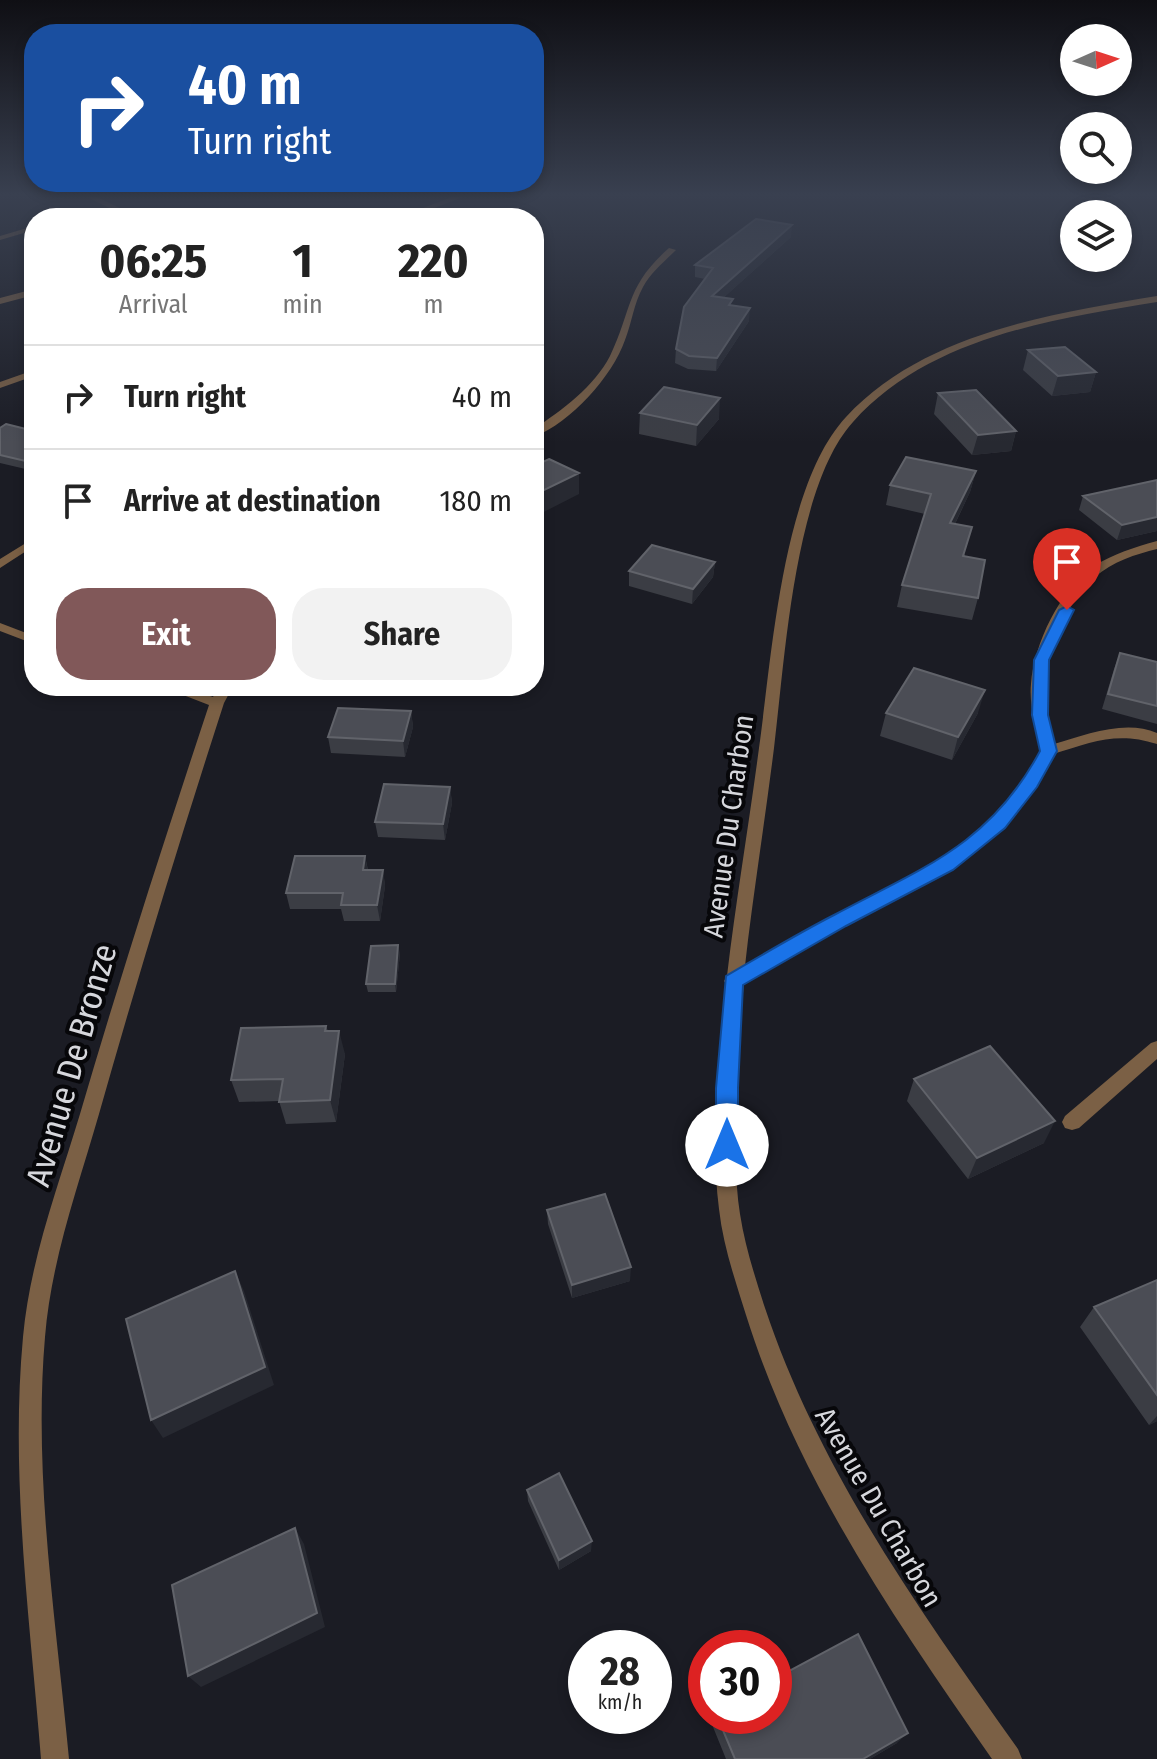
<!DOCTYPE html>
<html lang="en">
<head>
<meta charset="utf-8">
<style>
  body { margin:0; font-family:"Fira Sans Condensed",sans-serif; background:#f2f2f2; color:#222; height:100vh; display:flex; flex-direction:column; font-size:30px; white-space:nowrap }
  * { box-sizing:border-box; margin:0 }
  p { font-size:26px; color:#767676 }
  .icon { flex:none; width:44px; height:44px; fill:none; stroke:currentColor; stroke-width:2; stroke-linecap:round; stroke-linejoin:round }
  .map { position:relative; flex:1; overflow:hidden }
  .panel { position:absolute; left:24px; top:208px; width:520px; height:488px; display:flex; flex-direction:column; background:#fff; border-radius:32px; box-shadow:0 4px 12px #0003 }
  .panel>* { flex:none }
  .banner { position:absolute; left:24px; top:24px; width:520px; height:168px; border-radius:32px; box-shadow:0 4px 12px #0003; background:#1a4fa0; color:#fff; overflow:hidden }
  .needle { width:52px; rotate:87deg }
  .buttons { position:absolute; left:1060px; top:24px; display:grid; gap:16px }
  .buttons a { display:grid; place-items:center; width:72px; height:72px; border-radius:50%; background:#fff; box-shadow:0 4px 12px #0003; font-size:40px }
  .speed { position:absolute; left:568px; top:1630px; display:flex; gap:16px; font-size:40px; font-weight:700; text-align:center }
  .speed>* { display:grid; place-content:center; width:104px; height:104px; border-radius:50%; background:#fff; box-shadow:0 4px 12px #0003; line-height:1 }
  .speed small { font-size:20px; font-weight:400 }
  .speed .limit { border:12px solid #d22; background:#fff; color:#111 }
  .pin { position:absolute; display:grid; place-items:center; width:68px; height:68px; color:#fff; margin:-82px -34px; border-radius:50% 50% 50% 0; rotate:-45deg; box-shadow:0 0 8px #0007 }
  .pin .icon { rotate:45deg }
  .me { position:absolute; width:88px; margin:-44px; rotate:0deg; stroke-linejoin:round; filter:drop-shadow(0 0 6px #0008) }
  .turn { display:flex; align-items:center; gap:28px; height:168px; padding:0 32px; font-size:36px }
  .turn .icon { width:104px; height:104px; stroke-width:2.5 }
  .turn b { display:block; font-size:56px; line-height:68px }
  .eta { display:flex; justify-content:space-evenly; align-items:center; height:136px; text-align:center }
  .eta b { font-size:48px; font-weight:700; line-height:56px }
  .button { display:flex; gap:16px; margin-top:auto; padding:16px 32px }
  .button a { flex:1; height:92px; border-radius:32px; background:#815859; color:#fff; font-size:32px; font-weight:700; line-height:92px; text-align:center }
  .button a+a { background:#f2f2f2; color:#222 }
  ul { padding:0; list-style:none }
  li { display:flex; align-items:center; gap:24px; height:104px; padding:0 32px; border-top:2px solid #e0e0e0 }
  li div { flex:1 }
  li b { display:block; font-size:30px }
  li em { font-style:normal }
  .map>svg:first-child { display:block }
</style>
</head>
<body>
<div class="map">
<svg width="1157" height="1759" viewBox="0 0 1157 1759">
  <rect width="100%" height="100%" fill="#1b1c24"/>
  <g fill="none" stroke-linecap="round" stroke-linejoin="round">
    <!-- minor -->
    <path fill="#7b6045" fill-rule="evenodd" d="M87 197H97L140 218H130Z
      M452 197H463L408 218H397Z
      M34 226V230L0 240V236Z
      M669 248 676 250C664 262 651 272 643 287 634 303 632 322 625 340 612 377 571 422 534 437V429C562 410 594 387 610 356 633 308 625 287 669 248Z
      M34 289V295L0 304V298Z
      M1157 296V302C1052 319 928 338 853 422 794 487 785 660 774 748 766 812 756 876 748 940L745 966 954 851 1001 809 1022 782 1041 751C1036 729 1029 706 1031 684 1034 644 1060 589 1094 566 1113 554 1135 547 1157 541V549C1136 554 1112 562 1095 577 1067 602 1045 651 1045 689 1045 708 1049 726 1054 744 1085 735 1125 719 1157 733V744C1117 731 1092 742 1053 754L1033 788 1012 816 965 859 744 983C739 1030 737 1076 737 1123 736 1153 735 1184 740 1214 745 1246 755 1277 765 1308 819 1470 920 1611 1018 1749L1022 1759H992C895 1620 797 1478 746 1315 735 1280 723 1245 719 1209 710 1139 719 1055 726 984L724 981 727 976C736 900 749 824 759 748 772 656 782 486 846 417 924 333 1050 314 1157 296Z
      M34 370V376L0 388V382Z
      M34 538V546L0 568V559Z
      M0 623 34 636V644L0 631Z
      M160 686H180L213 697 219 686H233L224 703C180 839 138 976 99 1114 78 1187 51 1261 45 1337 33 1477 56 1619 69 1759H41C30 1619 10 1477 23 1337 30 1260 58 1187 80 1114 120 977 164 841 209 705Z
      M1157 1041V1059L1079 1128 1072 1130 1065 1128 1062 1122 1065 1116 1151 1043Z"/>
  </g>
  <!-- wall -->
  <path fill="#3b3d44" d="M791 237 723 298 749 321 716 371 688 369 675 363 676 349 705 279 695 277V265Z
    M1028 350 1096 372 1090 392 1052 396 1023 370Z
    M938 393 1016 431 1011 451 972 455 934 414Z
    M640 413 719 419 696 446 639 434Z
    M0 428 34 431V471L0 463Z
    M976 471 970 492 955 524 978 598 972 620 897 607 902 585 925 514 886 505 890 485Z
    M1157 481V531L1117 540 1079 510 1083 496Z
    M715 562 713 577 692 604 629 586V571Z
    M1120 653 1157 662V724L1102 709 1114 669Z
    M411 711 413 727 405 757 331 753 328 737Z
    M886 713H978L952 760 880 736Z
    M450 787 452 803 445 840 378 837 375 822Z
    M365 856 368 870H383L385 886 380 921H344L341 909H290L286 893Z
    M400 953 396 992H368L366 984Z
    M326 1026 328 1031 345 1054 336 1122 286 1124 279 1101 239 1102 231 1080Z
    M914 1079 1044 1143 968 1179 907 1101Z
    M547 1210 630 1281 572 1298 548 1224Z
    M1157 1280V1421L1149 1425 1080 1327 1094 1307Z
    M527 1490 591 1551 559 1570 528 1501Z
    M713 1716H774L897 1743 870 1759H726L711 1722Z"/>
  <!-- shaded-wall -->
  <path fill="#272931" d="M792 225 791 237 711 309 712 296Z
    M750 308 749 321 716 371 717 358Z
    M1096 372 1090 392 1052 396 1058 376Z
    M720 398 719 419 696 446 697 425Z
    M1016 431 1011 451 972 455 978 435Z
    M976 471 970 492 945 544 950 523Z
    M579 473V494L534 517V495Z
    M1157 517V531L1117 540 1122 525Z
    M715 562 713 577 692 604 693 589Z
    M985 690 978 713 952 760 958 737Z
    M411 711 413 727 405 757 403 741Z
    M450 787 452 803 445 840 443 824Z
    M365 856 368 872 363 870Z
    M383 870 385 886 380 921 377 905Z
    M398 945 400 953 396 992 395 984Z
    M339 1031 345 1054 336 1122 330 1100Z
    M1055 1121 1044 1143 968 1179 977 1158Z
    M631 1267 630 1281 572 1298V1285Z
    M235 1271 244 1291 274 1385 163 1438 151 1420Z
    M1157 1416V1421L1149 1425Z
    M295 1528 304 1544 325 1627 201 1687 188 1676Z
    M592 1541 591 1551 559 1570V1560Z
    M908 1733 897 1743 870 1759H863Z"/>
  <!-- building -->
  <path fill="#4b4d55" stroke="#61636a" stroke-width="2" d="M756 219 792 225 712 296 733 299 729 305 750 308 717 358 689 356 676 349 684 307 713 268 695 265Z
    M1065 347 1096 372 1058 376 1028 350Z
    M664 387 720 398 697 425 640 413Z
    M976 390 1016 431 978 435 938 393Z
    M6 424 34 431V463L0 455V428Z
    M906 457 976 471 950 523 972 527 963 556 985 560 978 598 902 585 931 494 890 485Z
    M549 459 579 473 534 495V466Z
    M1157 480V517L1122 525 1083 496Z
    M652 545 715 562 693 589 629 571Z
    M1120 653 1157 662V706L1108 694Z
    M914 668 985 690 958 737 886 713Z
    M338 708 411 711 403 741 328 737Z
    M384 784 450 787 443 824 375 822Z
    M295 856H365L363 870H383L377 905H341L343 893H286Z
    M398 945 395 984H366L371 946Z
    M326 1026 325 1031H339L330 1100 279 1102 283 1079 231 1080 241 1028Z
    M990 1046 1055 1121 977 1158 914 1079Z
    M605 1194 631 1267 572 1285 547 1210Z
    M235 1271 265 1367 151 1420 126 1319Z
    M1157 1280V1395L1094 1307Z
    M559 1473 592 1541 559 1560 527 1490Z
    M295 1528 317 1613 188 1676 172 1585Z
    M858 1634 908 1733 863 1759H735L717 1716H774V1679Z"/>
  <!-- sky -->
  <linearGradient id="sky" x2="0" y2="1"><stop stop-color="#0f0f14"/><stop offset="0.44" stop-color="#394050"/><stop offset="1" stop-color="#394050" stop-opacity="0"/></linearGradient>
  <rect width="1157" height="443" fill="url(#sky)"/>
  <!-- route -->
  <path fill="#1a73e8" stroke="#114b97" stroke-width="2" d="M1067 606 1074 610 1049 660 1048 715 1057 751 1037 787 1005 828 953 870 846 926 743 985 738 1088V1145L735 1152 727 1155 720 1152 716 1145V1088L726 976C762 955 797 934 834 915 922 868 990 845 1040 751L1032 715 1034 660 1059 610Z"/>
  <g text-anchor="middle" stroke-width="8" stroke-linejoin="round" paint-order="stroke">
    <!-- street labels -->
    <g font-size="28" fill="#d6d7dc" stroke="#07070a">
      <text transform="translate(728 826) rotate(-82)" y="10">Avenue Du Charbon</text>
      <text transform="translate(879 1507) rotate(60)" y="10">Avenue Du Charbon</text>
    </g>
    <!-- near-street labels -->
    <g font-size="34" fill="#d6d7dc" stroke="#07070a">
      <text transform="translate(71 1065) rotate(-74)" y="12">Avenue De Bronze</text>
    </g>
  </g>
</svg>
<div class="buttons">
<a><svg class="needle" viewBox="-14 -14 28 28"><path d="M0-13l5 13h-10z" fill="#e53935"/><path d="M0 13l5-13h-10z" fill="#767676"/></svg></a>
<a><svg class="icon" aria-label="search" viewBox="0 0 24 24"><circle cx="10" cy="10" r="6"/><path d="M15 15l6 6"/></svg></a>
<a><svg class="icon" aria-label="layers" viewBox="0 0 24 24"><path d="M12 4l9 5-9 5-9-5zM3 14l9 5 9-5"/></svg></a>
</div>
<div class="speed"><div>28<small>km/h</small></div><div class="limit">30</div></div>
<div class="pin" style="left:1067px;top:610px;background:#d93025"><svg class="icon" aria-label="arrive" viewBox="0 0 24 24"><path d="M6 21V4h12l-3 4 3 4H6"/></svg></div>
<svg class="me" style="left:727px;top:1145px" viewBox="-20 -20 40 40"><circle r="19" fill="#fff"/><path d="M0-13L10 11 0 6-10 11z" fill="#1a73e8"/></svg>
<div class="banner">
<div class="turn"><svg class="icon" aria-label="right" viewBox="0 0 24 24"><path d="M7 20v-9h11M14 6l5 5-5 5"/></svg><div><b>40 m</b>Turn right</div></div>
</div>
<section class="panel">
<div class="eta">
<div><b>06:25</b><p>Arrival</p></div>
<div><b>1</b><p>min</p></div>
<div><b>220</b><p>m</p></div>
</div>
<ul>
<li><svg class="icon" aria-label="right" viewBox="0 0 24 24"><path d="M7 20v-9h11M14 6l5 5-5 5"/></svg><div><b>Turn right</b></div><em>40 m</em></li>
<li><svg class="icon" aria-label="arrive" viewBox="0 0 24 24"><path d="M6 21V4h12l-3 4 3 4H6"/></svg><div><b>Arrive at destination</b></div><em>180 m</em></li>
</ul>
<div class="button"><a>Exit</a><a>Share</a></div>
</section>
</div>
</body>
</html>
